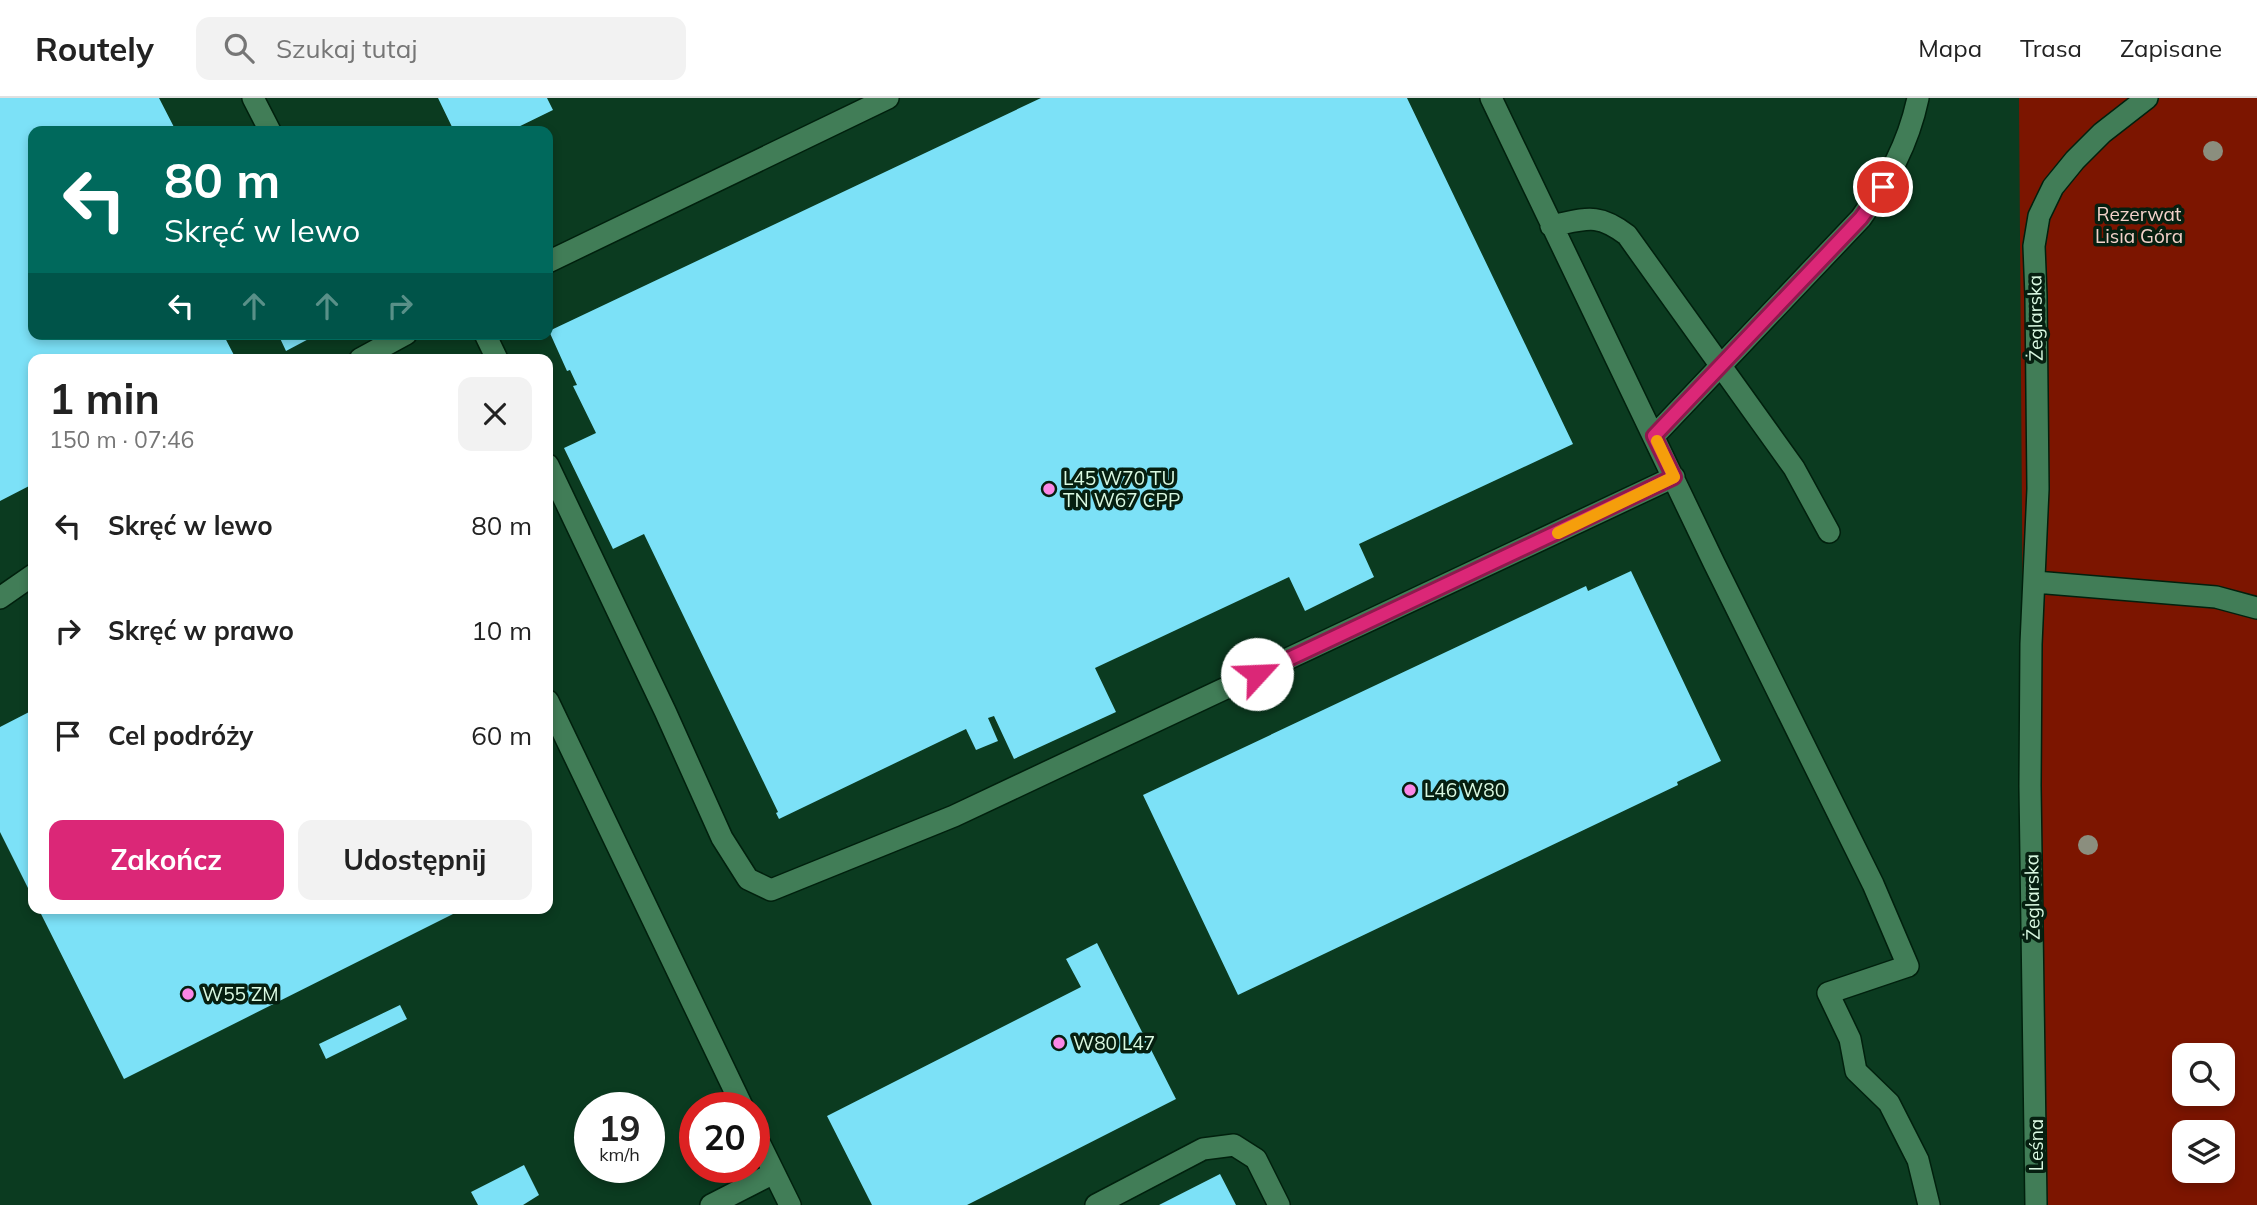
<!DOCTYPE html>
<html lang="pl">
<head>
<meta charset="utf-8">
<style>
  body { margin:0; font-family:Mulish,sans-serif; background:#f2f2f2; color:#222; height:100vh; display:flex; flex-direction:column; font-size:26px; white-space:nowrap }
  * { box-sizing:border-box; margin:0 }
  p { font-size:23px; color:#767676 }
  .icon { flex:none; width:38px; height:38px; fill:none; stroke:currentColor; stroke-width:2; stroke-linecap:round; stroke-linejoin:round }
  .map { position:relative; flex:1; overflow:hidden }
  .side { position:absolute; left:28px; top:256px; width:525px; height:560px; display:flex; flex-direction:column; background:#fff; border-radius:14px; box-shadow:0 4px 10px #0003 }
  .side>* { flex:none }
  .guide { position:absolute; left:28px; top:28px; width:525px; height:214px; border-radius:14px; box-shadow:0 4px 10px #0003; background:#00695c; color:#fff; overflow:hidden }
  .buttons { position:absolute; left:2172px; top:945px; display:grid; gap:14px }
  .buttons a { display:grid; place-items:center; width:63px; height:63px; border-radius:14px; background:#fff; box-shadow:0 4px 10px #0003; font-size:35px }
  .speed { position:absolute; left:574px; top:994px; display:flex; gap:14px; font-size:35px; font-weight:700; text-align:center }
  .speed>* { display:grid; place-content:center; width:91px; height:91px; border-radius:50%; background:#fff; box-shadow:0 4px 10px #0003; line-height:1 }
  .speed small { font-size:18px; font-weight:400 }
  .speed .limit { border:10px solid #d22; background:#fff; color:#111 }
  .pin { position:absolute; display:grid; place-items:center; width:60px; height:60px; color:#fff; margin:-30px; border:4px solid #fff; border-radius:50%; box-shadow:0 2px 7px #0007 }
  .me { position:absolute; width:77px; margin:-38px; rotate:65deg; stroke-linejoin:round; filter:drop-shadow(0 0 5px #0008) }
  .turn { display:flex; align-items:center; gap:24px; height:147px; padding:0 21px; font-size:32px }
  .turn .icon { width:91px; height:91px; stroke-width:2.5 }
  .turn b { display:block; font-size:49px; line-height:60px }
  .lanes { display:flex; align-items:center; height:66px; padding:0 21px; background:#0003; justify-content:center; gap:35px; direction:ltr }
  .lanes .off { opacity:.35 }
  .round { display:grid; place-items:center; flex:none; width:74px; height:74px; border-radius:14px; background:#f2f2f2 }
  .head { display:flex; align-items:center; justify-content:space-between; height:119px; padding:0 21px }
  h1 { font-size:42px; font-weight:700; line-height:52px }
  .cta { display:flex; gap:14px; margin-top:auto; padding:14px 21px }
  .cta a { flex:1; height:80px; border-radius:14px; background:#db2777; color:#fff; font-size:28px; font-weight:700; line-height:80px; text-align:center }
  .cta a+a { background:#f2f2f2; color:#222 }
  ul { padding:0; list-style:none }
  li { display:flex; align-items:center; gap:21px; height:105px; padding:0 21px }
  li div { flex:1 }
  li b { display:block; font-size:26px }
  li em { font-style:normal }
  header { display:flex; align-items:center; gap:42px; box-sizing:border-box; height:98px; padding:0 35px; background:#fff; border-bottom:2px solid #e0e0e0 }
  header strong { font-size:33px }
  nav { display:flex; gap:38px; margin-inline-start:auto; font-size:24px }
  .search { width:490px; height:63px; background:#f2f2f2; display:flex; align-items:center; gap:18px; box-sizing:border-box; padding:0 24px; border-radius:14px; color:#767676; font-size:26px }
  .map>svg:first-child { display:block }
</style>
</head>
<body>
<header>
<strong>Routely</strong>
<div class="search"><svg class="icon" aria-label="search" viewBox="0 0 24 24"><circle cx="10" cy="10" r="6"/><path d="M15 15l6 6"/></svg>Szukaj tutaj</div>
<nav><a>Mapa</a><a>Trasa</a><a>Zapisane</a></nav>
</header>
<div class="map">
<svg width="2257" height="1107" viewBox="0 0 2257 1107">
  <rect width="100%" height="100%" fill="#0b3b20"/>
  <!-- green -->
  <path fill="#7c1500" fill-rule="evenodd" d="M2019 0H2257V1107H2027ZM2184 957H2222V996H2184ZM2184 1034H2222V1073H2184Z"/>
  <!-- building -->
  <path fill="#7ce1f7" d="M0 0H159L176 33H33V236H223L236 261H33V386L0 403Z
    M438 0H547L553 12 510 33H454Z
    M1041 0H1407L1573 346 1359 446 1374 479 1305 513 1289 479 1095 570 1116 614 1014 661 994 618 988 620 998 643 976 652 966 631 779 721 776 715 778 714 644 436 613 451 564 350 596 335 573 288 577 287 570 272 567 273 549 233Z
    M278 236H318L286 253Z
    M1631 473 1721 663 1677 684 1678 687 1238 897 1143 697 1586 488 1588 493Z
    M33 612V800L0 734V629Z
    M38 810H465L124 981Z
    M1097 845 1176 1001 967 1107H872L827 1018 1081 889 1066 861Z
    M400 907 407 921 326 961 319 946Z
    M524 1067 539 1097 523 1107H478L471 1094Z
    M1220 1076 1236 1107H1159Z"/>
  <g fill="none" stroke-linecap="round" stroke-linejoin="round">
    <!-- minor casing -->
    <g stroke="#01200d" stroke-width="24">
      <path id="minor" d="M253 0 270 33
        M1491 0 1714 465 1873 786 1908 868 1828 895 1850 941 1856 973 1889 1005 1918 1062 1929 1107
        M1551 128C1586 121 1597 114 1627 137L1794 370 1829 434
        M548 164 888 0
        M485 236 497 261
        M360 261 406 236
        M1654 338 1861 120C1888 82 1908 47 1918 0
        M548 367 665 613 722 740 748 781 771 792 954 718 1674 379
        M2035 484 2216 499 2257 510
        M0 500 33 477
        M548 603 743 1010
        M754 1034 790 1107
        M711 1107 774 1075
        M1096 1107 1203 1051 1234 1047 1256 1061 1279 1107
        M2036 1107 2030 688 2031 546 2038 391 2036 198 2034 148 2039 118 2053 89 2075 62 2102 35 2147 0"/>
    </g>
    <!-- minor -->
    <use href="#minor" stroke="#417d57" stroke-width="21"/>
  </g>
  <!-- trees -->
  <g fill="#8b8e7e">
    <circle cx="2213" cy="53" r="10"/>
    <circle cx="2088" cy="747" r="10"/>
  </g>
  <g fill="none" stroke-linecap="round" stroke-linejoin="round">
    <!-- route casing -->
    <g stroke="#8e194d" stroke-width="18">
      <path id="route" d="M1257 576 1674 379 1654 338 1861 120 1883 89"/>
    </g>
    <!-- route -->
    <use href="#route" stroke="#db2777" stroke-width="12"/>
    <!-- slow -->
    <path stroke="#f59e0b" stroke-width="12" d="M1558 435 1674 379 1657 343"/>
  </g>
  <!-- markers -->
  <g fill="#fa87e6" stroke="#061f10" stroke-width="2.5">
    <circle cx="1049" cy="391" r="7"/>
    <circle cx="1410" cy="692" r="7"/>
    <circle cx="188" cy="896" r="7"/>
    <circle cx="1059" cy="945" r="7"/>
  </g>
  <g text-anchor="middle" stroke-width="7" stroke-linejoin="round" paint-order="stroke">
    <!-- park labels -->
    <g font-size="19" fill="#f3d2ca" stroke="#061f10">
      <text x="2139" y="123">Rezerwat<tspan x="2139" dy="22">Lisia Góra</tspan></text>
    </g>
    <!-- street labels -->
    <g font-size="19" fill="#daf9e2" stroke="#061f10">
      <text transform="translate(2035 220) rotate(-91)" y="7">Żeglarska</text>
      <text transform="translate(2032 799) rotate(-91)" y="7">Żeglarska</text>
      <text transform="translate(2036 1047) rotate(-90)" y="7">Leśna</text>
    </g>
    <!-- poi labels -->
    <g font-size="19" fill="#daf9e2" stroke="#061f10" text-anchor="start">
      <text x="1063" y="387">L45 W70 TU<tspan x="1063" dy="22">TN W67 CPP</tspan></text>
      <text x="1424" y="699">L46 W80</text>
      <text x="202" y="903">W55 ZM</text>
      <text x="1073" y="952">W80 L47</text>
    </g>
  </g>
</svg>
<div class="buttons">
<a><svg class="icon" aria-label="search" viewBox="0 0 24 24"><circle cx="10" cy="10" r="6"/><path d="M15 15l6 6"/></svg></a>
<a><svg class="icon" aria-label="layers" viewBox="0 0 24 24"><path d="M12 4l9 5-9 5-9-5zM3 14l9 5 9-5"/></svg></a>
</div>
<div class="speed"><div>19<small>km/h</small></div><div class="limit">20</div></div>
<div class="pin" style="left:1883px;top:89px;background:#d93025"><svg class="icon" aria-label="arrive" viewBox="0 0 24 24"><path d="M6 21V4h12l-3 4 3 4H6"/></svg></div>
<svg class="me" style="left:1257px;top:576px" viewBox="-20 -20 40 40"><circle r="19" fill="#fff"/><path d="M0-13L10 11 0 6-10 11z" fill="#db2777"/></svg>
<div class="guide">
<div class="turn"><svg class="icon" aria-label="left" viewBox="0 0 24 24"><path d="M17 20v-9H6M10 6l-5 5 5 5"/></svg><div><b>80 m</b>Skręć w lewo</div></div>
<div class="lanes"><svg class="icon" aria-label="left" viewBox="0 0 24 24"><path d="M17 20v-9H6M10 6l-5 5 5 5"/></svg><svg class="icon off" aria-label="ahead" viewBox="0 0 24 24"><path d="M12 20V5M6 11l6-6 6 6"/></svg><svg class="icon off" aria-label="ahead" viewBox="0 0 24 24"><path d="M12 20V5M6 11l6-6 6 6"/></svg><svg class="icon off" aria-label="right" viewBox="0 0 24 24"><path d="M7 20v-9h11M14 6l5 5-5 5"/></svg></div>
</div>
<section class="side">
<div class="head"><div><h1>1 min</h1><p>150 m · 07:46</p></div><a class="round"><svg class="icon" aria-label="close" viewBox="0 0 24 24"><path d="M6 6l12 12M18 6L6 18"/></svg></a></div>
<ul>
<li><svg class="icon" aria-label="left" viewBox="0 0 24 24"><path d="M17 20v-9H6M10 6l-5 5 5 5"/></svg><div><b>Skręć w lewo</b></div><em>80 m</em></li>
<li><svg class="icon" aria-label="right" viewBox="0 0 24 24"><path d="M7 20v-9h11M14 6l5 5-5 5"/></svg><div><b>Skręć w prawo</b></div><em>10 m</em></li>
<li><svg class="icon" aria-label="arrive" viewBox="0 0 24 24"><path d="M6 21V4h12l-3 4 3 4H6"/></svg><div><b>Cel podróży</b></div><em>60 m</em></li>
</ul>
<div class="cta"><a>Zakończ</a><a>Udostępnij</a></div>
</section>
</div>
</body>
</html>
